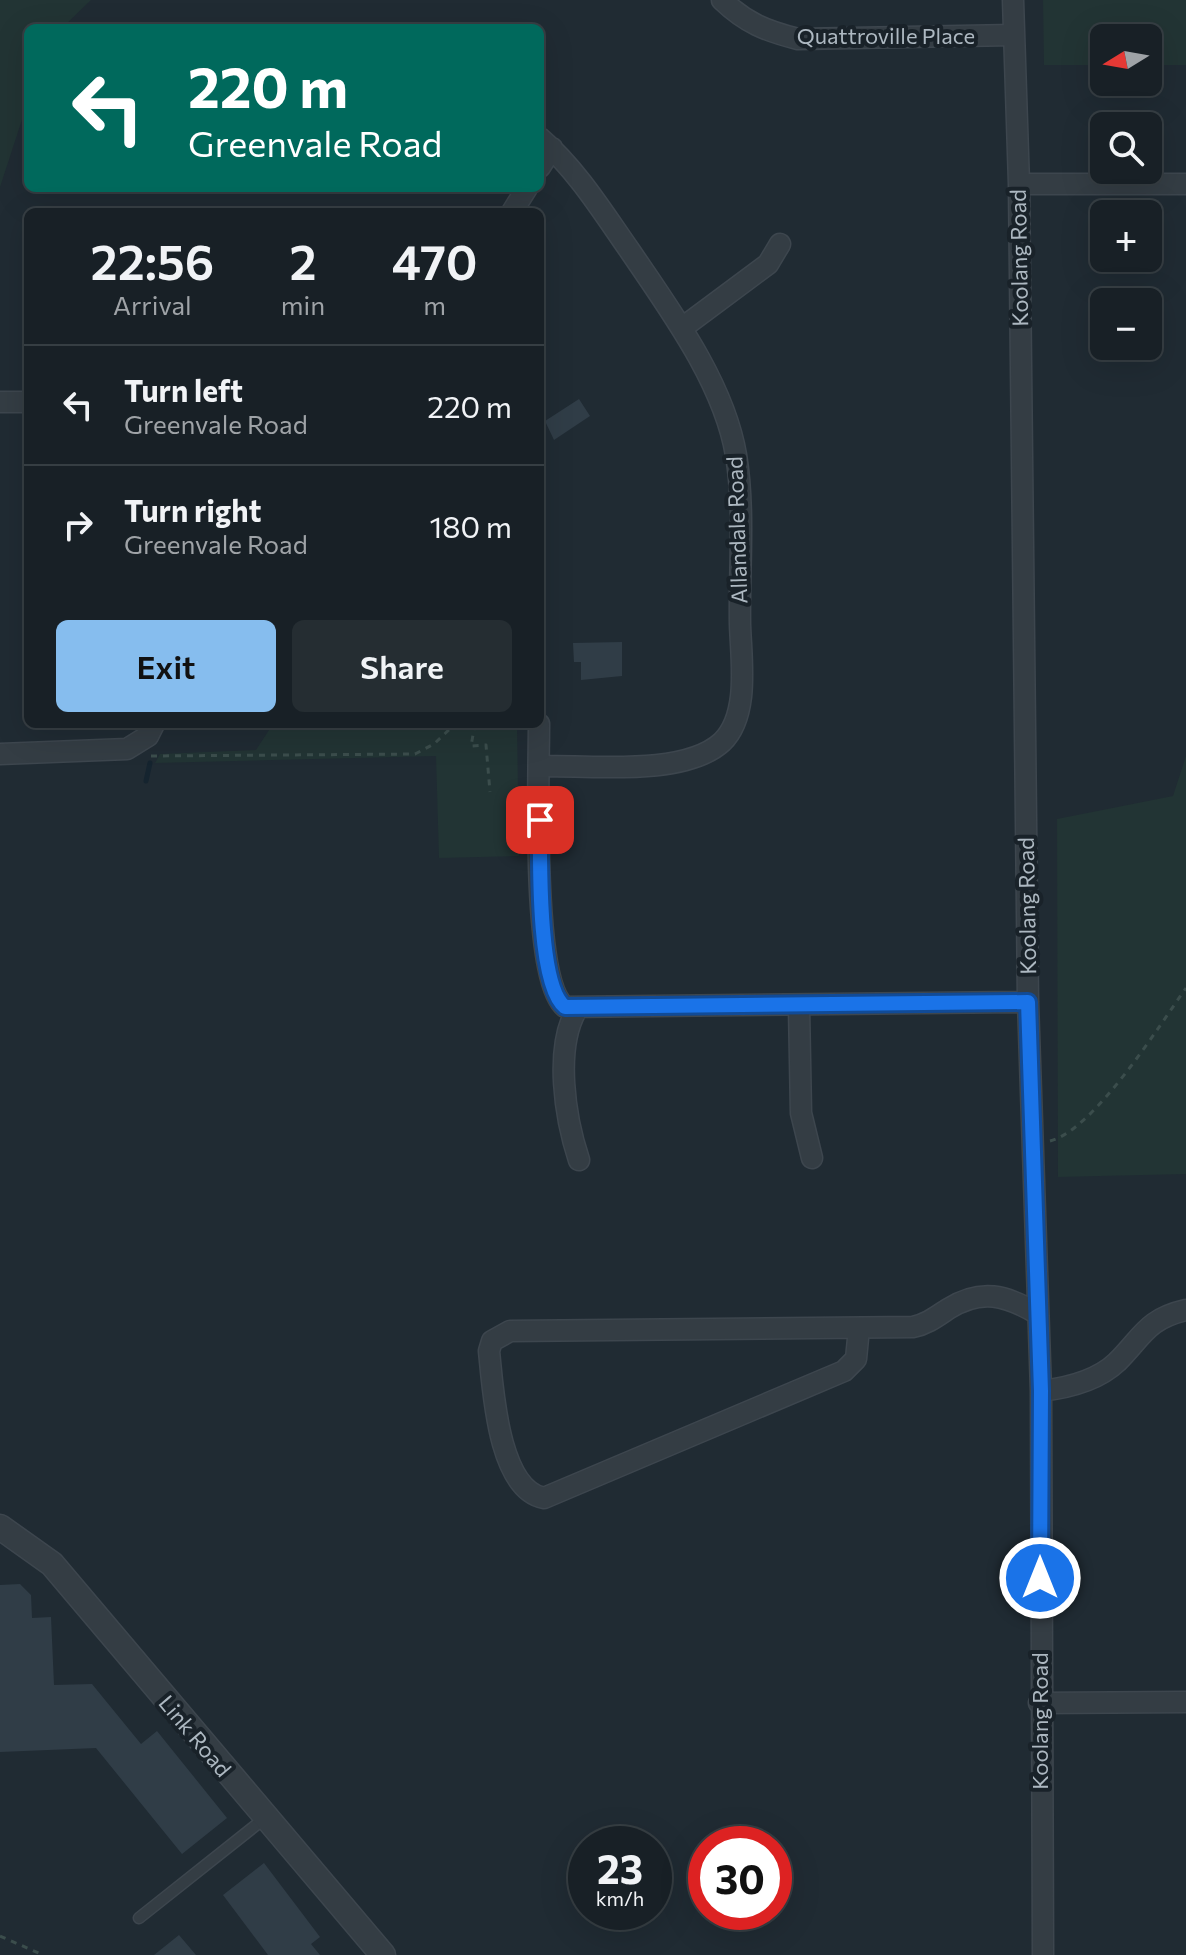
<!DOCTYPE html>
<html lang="en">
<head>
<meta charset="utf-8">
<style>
  body { margin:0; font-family:Commissioner,sans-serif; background:#252d32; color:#f1f3f6; height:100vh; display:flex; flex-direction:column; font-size:30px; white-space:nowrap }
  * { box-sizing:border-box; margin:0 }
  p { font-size:26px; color:#9fa3a7 }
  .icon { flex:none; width:44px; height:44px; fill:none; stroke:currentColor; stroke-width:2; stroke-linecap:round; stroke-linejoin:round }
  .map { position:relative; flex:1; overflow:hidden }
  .details { position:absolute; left:24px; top:208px; width:520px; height:520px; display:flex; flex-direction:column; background:#182026; border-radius:12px; box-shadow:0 8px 32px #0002,0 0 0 2px #363e43 }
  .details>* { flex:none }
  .hud { position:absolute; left:24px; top:24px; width:520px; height:168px; border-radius:12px; box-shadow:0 8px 32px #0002,0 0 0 2px #363e43; background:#00695c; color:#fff; overflow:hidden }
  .needle { width:52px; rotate:259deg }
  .controls { position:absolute; left:1090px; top:24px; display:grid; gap:16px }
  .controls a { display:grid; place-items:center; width:72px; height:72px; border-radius:12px; background:#182026; box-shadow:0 8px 32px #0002,0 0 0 2px #363e43; font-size:40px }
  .speed { position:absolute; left:568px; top:1826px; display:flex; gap:16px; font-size:40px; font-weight:700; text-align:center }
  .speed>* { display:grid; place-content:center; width:104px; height:104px; border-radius:50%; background:#182026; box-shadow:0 8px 32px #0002,0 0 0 2px #363e43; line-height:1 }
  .speed small { font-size:20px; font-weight:400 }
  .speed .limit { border:12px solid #d22; background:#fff; color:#111 }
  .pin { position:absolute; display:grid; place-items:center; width:68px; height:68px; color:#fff; margin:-34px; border-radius:16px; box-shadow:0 4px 12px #0006 }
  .me { position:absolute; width:88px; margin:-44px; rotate:0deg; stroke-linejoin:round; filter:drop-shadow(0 0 6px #0008) }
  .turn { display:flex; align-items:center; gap:28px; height:168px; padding:0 32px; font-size:36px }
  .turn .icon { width:104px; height:104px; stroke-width:2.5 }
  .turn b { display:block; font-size:56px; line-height:68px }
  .eta { display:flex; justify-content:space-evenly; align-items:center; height:136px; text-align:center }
  .eta b { font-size:48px; font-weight:600; line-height:56px }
  .action { display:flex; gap:16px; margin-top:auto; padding:16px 32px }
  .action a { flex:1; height:92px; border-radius:12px; background:#86bdee; color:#111; font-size:32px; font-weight:600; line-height:92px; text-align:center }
  .action a+a { background:#252d32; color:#f1f3f6 }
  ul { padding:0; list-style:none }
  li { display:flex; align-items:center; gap:24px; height:120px; padding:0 32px; border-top:2px solid #363e43 }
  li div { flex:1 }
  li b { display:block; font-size:30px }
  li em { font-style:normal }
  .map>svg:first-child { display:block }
</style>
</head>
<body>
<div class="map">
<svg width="1186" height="1955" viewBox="0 0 1186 1955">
  <rect width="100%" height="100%" fill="#202b33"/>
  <!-- green -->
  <path fill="#223434" d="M0 0H91L62 28H28V101L0 187Z
    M1043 0H1186V65H1148V38H1104V65H1044Z
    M273 724H517L519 856 439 858 436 756 155 763 160 754 256 750Z
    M1186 756V1174L1058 1177 1057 819 1173 796Z"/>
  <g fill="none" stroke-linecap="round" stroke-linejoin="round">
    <!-- stream -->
    <path stroke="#15242f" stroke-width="5" d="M146 781 150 763"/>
  </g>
  <!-- building -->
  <path fill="#303d47" d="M579 399 590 416 554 440 545 421Z
    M622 642V676L581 680V662H574L573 643Z
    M20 1584 31 1595 32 1618 51 1617 54 1685 92 1684 141 1744 157 1731 227 1818 182 1854 96 1748 0 1752V1585Z
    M264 1863 320 1937 311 1944 320 1955H268L223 1895Z
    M179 1935 196 1955H154Z"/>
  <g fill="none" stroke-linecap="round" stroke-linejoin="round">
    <!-- service casing -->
    <g stroke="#3d464e" stroke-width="13">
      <path id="service" d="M139 1918 265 1818"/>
    </g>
    <!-- minor casing -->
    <g stroke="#3d464e" stroke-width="23">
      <path id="minor" d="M722 0C746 23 766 31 798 39L1014 35
        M1013 0 1019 184 1028 1002 1041 1391 1043 1955
        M540 167 552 148
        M1019 184H1186
        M512 212 527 188
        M682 328 768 264 780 244
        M0 402H28
        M539 724C539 773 531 980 565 1007L1028 1002
        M0 754 127 749 148 736 154 724
        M539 766C589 765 684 777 722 742 750 715 741 659 740 624 739 569 745 509 736 455 724 383 670 310 630 251 602 211 577 170 540 138
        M799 1007 801 1113 812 1158
        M577 1009C554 1048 565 1118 579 1160
        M859 1328 856 1359 844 1371 544 1498C498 1489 493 1389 489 1351L492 1341 510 1331 913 1327C927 1324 936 1317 948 1309 981 1288 1006 1295 1038 1314
        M1041 1391C1067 1388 1097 1381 1117 1362 1143 1336 1147 1319 1186 1310
        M1039 1703 1186 1702"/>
    </g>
    <!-- tertiary casing -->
    <g stroke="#3d464e" stroke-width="27">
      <path id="tertiary" d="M0 1527 52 1564 383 1955"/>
    </g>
    <!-- path -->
    <path stroke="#3b4d4c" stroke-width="3" stroke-dasharray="6 6" stroke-linecap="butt" d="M475 724 471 746 486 745 490 792
      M151 756 415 754 434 744 455 724
      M1050 1141C1094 1130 1159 1026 1186 988
      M0 1936 43 1955"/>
    <!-- service -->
    <use href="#service" stroke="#343d44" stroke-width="10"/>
    <!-- minor -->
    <use href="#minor" stroke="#343d44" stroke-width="20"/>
    <!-- tertiary -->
    <use href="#tertiary" stroke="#343d44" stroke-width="24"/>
  </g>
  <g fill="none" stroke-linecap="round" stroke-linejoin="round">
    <!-- route casing -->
    <g stroke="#114b97" stroke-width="20">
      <path id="route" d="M540 820C540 857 537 985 565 1007L1028 1002 1041 1391 1040 1578"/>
    </g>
    <!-- route -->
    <use href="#route" stroke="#1a73e8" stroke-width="14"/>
  </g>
  <g text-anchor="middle" stroke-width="8" stroke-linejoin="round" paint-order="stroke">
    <!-- street labels -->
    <g font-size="22" fill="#adb8c1" stroke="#192229">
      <text x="886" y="44">Quattroville Place</text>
      <text transform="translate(1019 258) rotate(-91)" y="8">Koolang Road</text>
      <text transform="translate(737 530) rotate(-92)" y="8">Allandale Road</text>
      <text transform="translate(1027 906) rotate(-91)" y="8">Koolang Road</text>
      <text transform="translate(1040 1721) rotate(-90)" y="8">Koolang Road</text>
      <text transform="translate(195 1736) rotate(50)" y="8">Link Road</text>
    </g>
  </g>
</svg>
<div class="controls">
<a><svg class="needle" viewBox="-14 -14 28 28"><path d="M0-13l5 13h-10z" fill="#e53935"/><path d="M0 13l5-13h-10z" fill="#9fa3a7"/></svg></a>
<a><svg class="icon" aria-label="search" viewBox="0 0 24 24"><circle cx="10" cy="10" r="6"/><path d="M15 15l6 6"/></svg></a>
<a>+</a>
<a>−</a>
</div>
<div class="speed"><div>23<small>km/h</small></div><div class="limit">30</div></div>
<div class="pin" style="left:540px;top:820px;background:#d93025"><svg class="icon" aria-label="arrive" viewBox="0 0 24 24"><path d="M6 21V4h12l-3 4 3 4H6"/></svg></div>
<svg class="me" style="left:1040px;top:1578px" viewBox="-20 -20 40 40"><circle r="17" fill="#1a73e8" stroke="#fff" stroke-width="3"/><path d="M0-11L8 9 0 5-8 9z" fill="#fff"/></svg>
<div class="hud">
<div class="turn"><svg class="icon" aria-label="left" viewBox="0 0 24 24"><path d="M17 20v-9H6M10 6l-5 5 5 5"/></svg><div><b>220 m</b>Greenvale Road</div></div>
</div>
<section class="details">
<div class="eta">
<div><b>22:56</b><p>Arrival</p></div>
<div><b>2</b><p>min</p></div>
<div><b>470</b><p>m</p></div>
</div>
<ul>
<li><svg class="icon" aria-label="left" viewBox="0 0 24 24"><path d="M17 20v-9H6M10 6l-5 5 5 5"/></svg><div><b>Turn left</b><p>Greenvale Road</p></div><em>220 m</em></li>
<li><svg class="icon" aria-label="right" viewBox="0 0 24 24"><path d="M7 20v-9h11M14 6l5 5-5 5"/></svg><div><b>Turn right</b><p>Greenvale Road</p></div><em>180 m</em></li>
</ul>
<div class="action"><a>Exit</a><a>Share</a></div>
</section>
</div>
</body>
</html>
